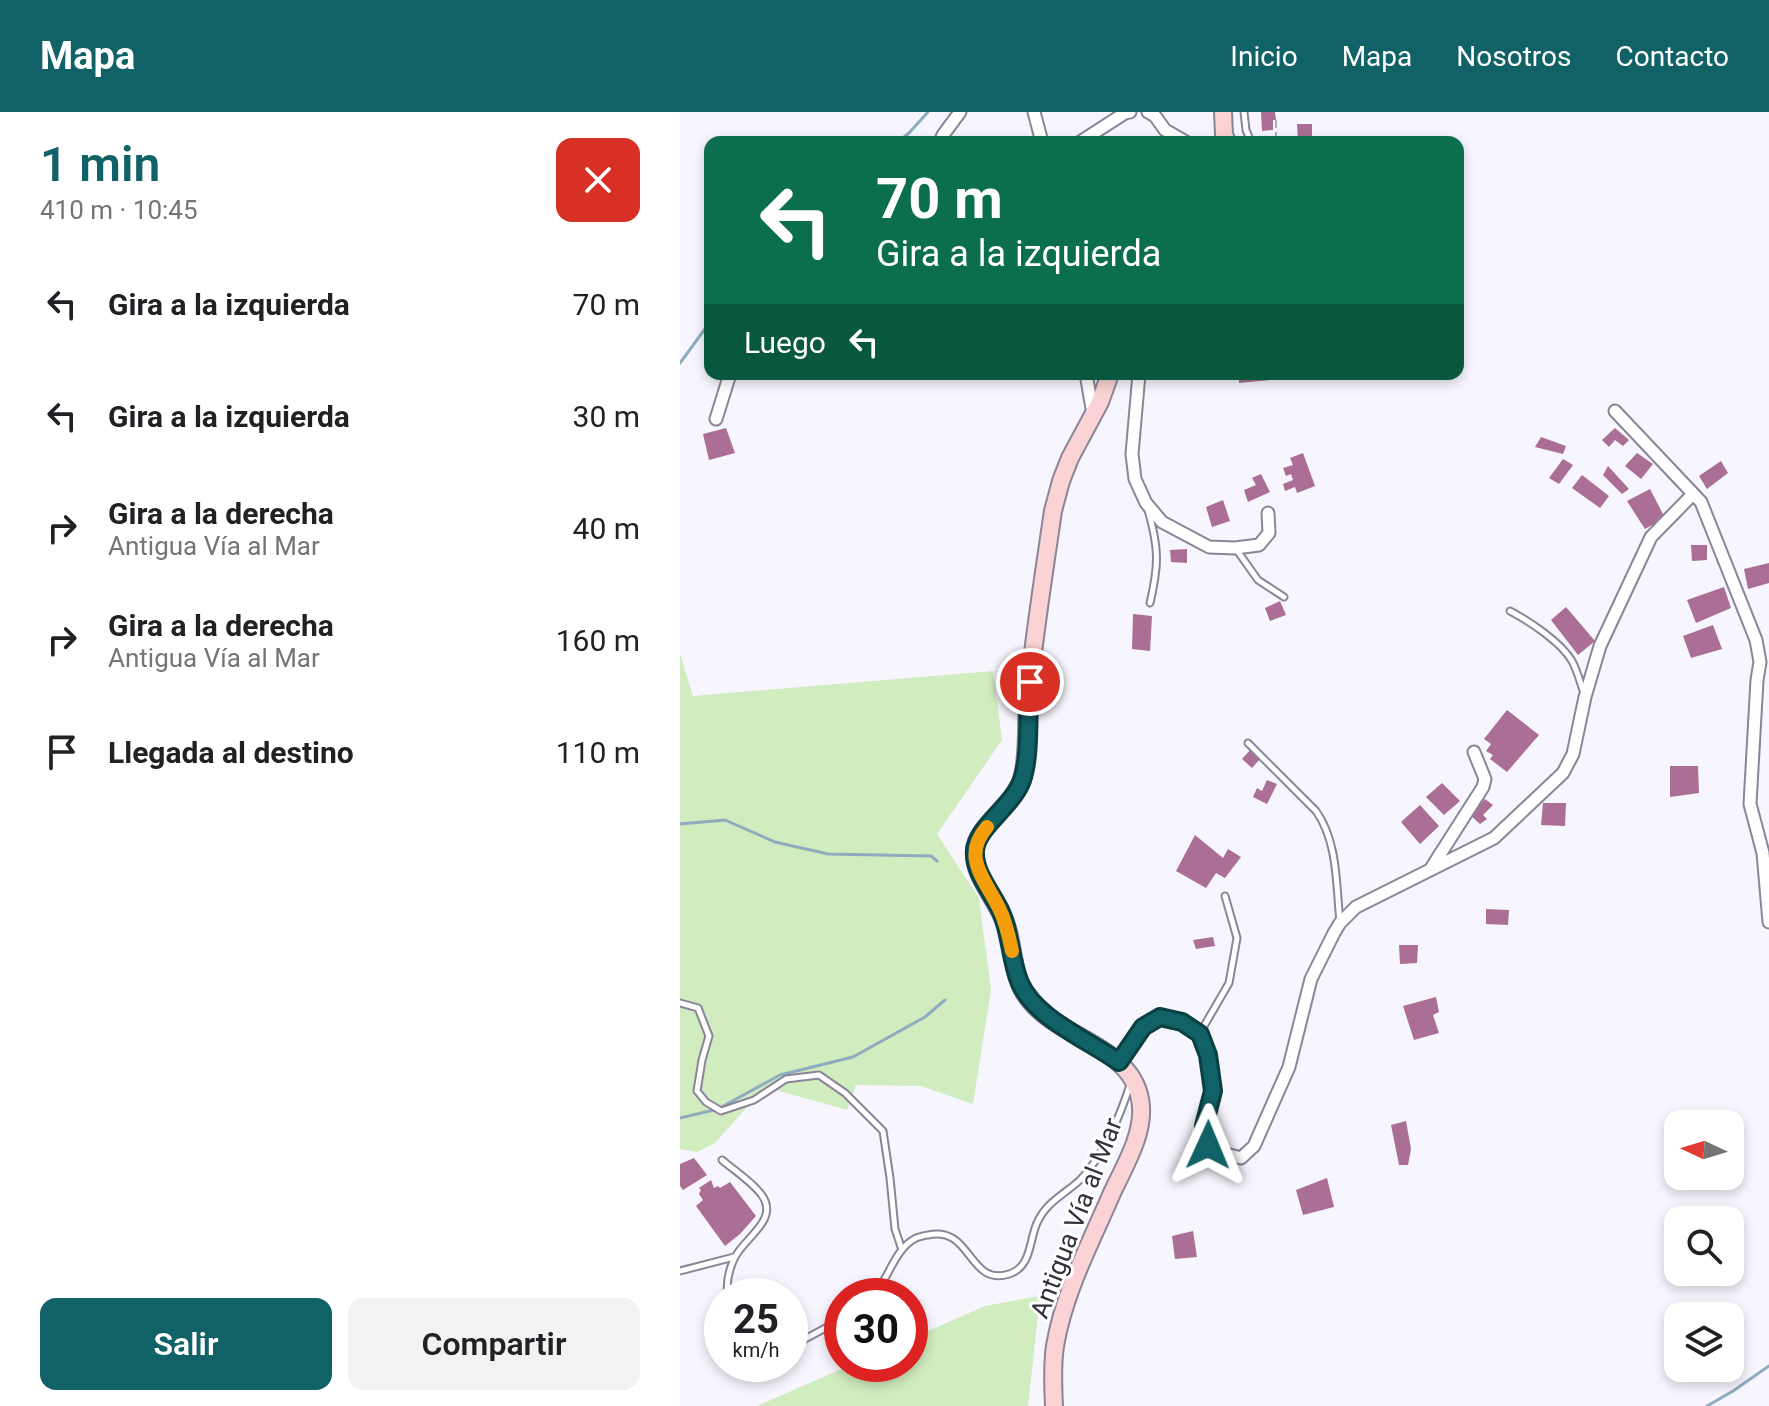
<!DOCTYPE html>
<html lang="es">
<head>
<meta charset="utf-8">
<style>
  body { margin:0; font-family:Roboto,sans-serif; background:#f2f2f2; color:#202124; height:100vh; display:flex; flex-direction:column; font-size:30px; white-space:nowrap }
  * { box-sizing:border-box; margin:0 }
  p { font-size:26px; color:#757577 }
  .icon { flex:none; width:44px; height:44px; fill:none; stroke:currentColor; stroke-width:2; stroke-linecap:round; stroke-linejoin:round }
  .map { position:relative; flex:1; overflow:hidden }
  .panel { display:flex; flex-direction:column; background:#fff; width:680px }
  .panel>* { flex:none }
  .top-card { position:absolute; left:24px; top:24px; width:760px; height:244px; border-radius:16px; box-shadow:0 4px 12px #0003; background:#0b6e4f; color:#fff; overflow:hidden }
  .needle { width:52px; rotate:274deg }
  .buttons { position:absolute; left:984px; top:998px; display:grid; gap:16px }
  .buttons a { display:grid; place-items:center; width:80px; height:80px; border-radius:16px; background:#fff; box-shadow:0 4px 12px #0003; font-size:40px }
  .speed { position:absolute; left:24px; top:1166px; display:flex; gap:16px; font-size:40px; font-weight:700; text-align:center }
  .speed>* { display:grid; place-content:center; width:104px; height:104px; border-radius:50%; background:#fff; box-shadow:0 4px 12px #0003; line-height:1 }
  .speed small { font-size:20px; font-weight:400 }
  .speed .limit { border:12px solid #d22; background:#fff; color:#111 }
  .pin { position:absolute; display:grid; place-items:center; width:68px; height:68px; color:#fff; margin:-34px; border:4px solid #fff; border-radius:50%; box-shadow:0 2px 8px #0007 }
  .me { position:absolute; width:88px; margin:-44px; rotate:1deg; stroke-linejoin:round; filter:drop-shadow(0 0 6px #0008) }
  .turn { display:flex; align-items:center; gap:28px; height:168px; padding:0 40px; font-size:36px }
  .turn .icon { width:104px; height:104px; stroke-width:2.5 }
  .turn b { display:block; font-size:56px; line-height:68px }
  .then { display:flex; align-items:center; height:76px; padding:0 40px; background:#0003; gap:16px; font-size:30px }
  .round { display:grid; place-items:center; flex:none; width:84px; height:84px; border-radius:16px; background:#f2f2f2 }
  .headline { display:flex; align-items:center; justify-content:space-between; height:136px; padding:0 40px }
  h1 { font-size:48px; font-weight:600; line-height:60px; color:#116266 }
  .cta { display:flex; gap:16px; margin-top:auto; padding:16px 40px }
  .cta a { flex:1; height:92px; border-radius:16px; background:#116266; color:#fff; font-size:32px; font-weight:600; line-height:92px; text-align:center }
  .cta a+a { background:#f2f2f2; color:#202124 }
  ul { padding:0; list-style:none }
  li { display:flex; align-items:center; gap:24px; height:112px; padding:0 40px }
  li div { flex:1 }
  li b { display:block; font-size:30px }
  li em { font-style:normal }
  header { display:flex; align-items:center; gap:48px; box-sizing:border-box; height:112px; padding:0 40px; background:#116266; color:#fff }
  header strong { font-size:38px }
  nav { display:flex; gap:44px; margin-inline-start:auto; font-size:28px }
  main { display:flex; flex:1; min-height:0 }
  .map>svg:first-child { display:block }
</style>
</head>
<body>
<header>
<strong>Mapa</strong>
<nav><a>Inicio</a><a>Mapa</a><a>Nosotros</a><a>Contacto</a></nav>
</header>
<main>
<section class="panel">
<div class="headline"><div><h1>1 min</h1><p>410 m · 10:45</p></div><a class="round" style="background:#d93025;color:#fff"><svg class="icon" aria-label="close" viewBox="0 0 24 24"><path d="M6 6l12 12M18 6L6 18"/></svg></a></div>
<ul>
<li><svg class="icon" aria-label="left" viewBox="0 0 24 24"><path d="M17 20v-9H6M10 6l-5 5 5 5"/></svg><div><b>Gira a la izquierda</b></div><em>70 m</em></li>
<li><svg class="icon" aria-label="left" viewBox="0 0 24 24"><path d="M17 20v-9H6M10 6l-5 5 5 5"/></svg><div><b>Gira a la izquierda</b></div><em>30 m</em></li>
<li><svg class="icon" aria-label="right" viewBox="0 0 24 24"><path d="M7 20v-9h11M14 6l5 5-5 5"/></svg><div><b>Gira a la derecha</b><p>Antigua Vía al Mar</p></div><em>40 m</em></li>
<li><svg class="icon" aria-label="right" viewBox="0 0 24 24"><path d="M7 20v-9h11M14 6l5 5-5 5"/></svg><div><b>Gira a la derecha</b><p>Antigua Vía al Mar</p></div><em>160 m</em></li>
<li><svg class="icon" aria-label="arrive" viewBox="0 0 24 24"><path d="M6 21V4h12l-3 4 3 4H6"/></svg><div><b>Llegada al destino</b></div><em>110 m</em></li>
</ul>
<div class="cta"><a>Salir</a><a>Compartir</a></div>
</section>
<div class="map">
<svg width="1089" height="1294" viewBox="0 0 1089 1294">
  <rect width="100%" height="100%" fill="#f7f5fd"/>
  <!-- green -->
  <path fill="#d1ecbf" d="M0 542 13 584 313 559 322 628 257 722 299 786 311 878 293 992 241 974 176 973 167 998 85 975 35 1031 17 1040 0 1037Z
    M360 1184 348 1294H77L173 1252H230V1227L305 1194Z"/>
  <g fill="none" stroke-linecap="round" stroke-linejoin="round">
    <!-- stream -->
    <path stroke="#8eacbe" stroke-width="3" d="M218 30 229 21 248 0
      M0 251 30 210
      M0 712 45 708 95 730 148 742 251 744 257 749
      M0 1006 38 997 100 963 173 945 245 905 265 888
      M1027 1294 1053 1279 1089 1254"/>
  </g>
  <!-- building -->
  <path fill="#ab6e94" d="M581 0H595L596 8H593V18L582 19Z
    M617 12H632V30H618Z
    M559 262H589L590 268 559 271Z
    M46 316 55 341 29 348 23 322Z
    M935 316 949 328 943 334 935 328 929 335 922 328Z
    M861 325 886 334 883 342 855 335Z
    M623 341 635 374 617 381 615 375 605 379 603 372 613 368 611 362 606 364 603 356 613 353 610 346Z
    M957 341 973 352 961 367 945 354Z
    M883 347 893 353 879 372 869 366Z
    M1041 349 1048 361 1027 377 1019 364Z
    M928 354 949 377 942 382 923 363Z
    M581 362 590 380 568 390 564 378 576 373 572 366Z
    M902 363 929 384 920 396 892 376Z
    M970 377 985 406 965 417 947 389Z
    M543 388 550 409 532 415 526 395Z
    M1011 433H1027V448L1012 449Z
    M507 437V451L491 450 490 438Z
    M1089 451V471L1068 477 1064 457Z
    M1044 475 1051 496 1016 511 1007 488Z
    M600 489 606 503 590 509 585 496Z
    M886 495 915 529 898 543 871 508Z
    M453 502 472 504 470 539 452 537Z
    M1033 513 1042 537 1011 546 1003 524Z
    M827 598 859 623 827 660 810 647 813 643 806 639 811 632 804 627Z
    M571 637 580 647 572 656 562 647Z
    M990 654H1018L1019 681 990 685Z
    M587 668 597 672 587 692 573 685 577 676 582 679Z
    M762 671 780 689 764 703 746 685Z
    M805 687 813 693 803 703 807 707 800 712 790 703Z
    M863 691H886L885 714 861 713Z
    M740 693 759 714 740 732 721 710Z
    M515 723 543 746 548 737 561 745 545 766 536 761 526 776 496 759Z
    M806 797 829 798 828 813 806 812Z
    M533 825 535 834 516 837 513 828Z
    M719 833H738L737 851 720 852Z
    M756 885 759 900 753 903 759 921 734 928 723 894Z
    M726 1009 731 1037 728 1053H719L711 1013Z
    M14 1046 27 1063 3 1078 0 1074V1052Z
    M647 1066 654 1095 623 1103 616 1078Z
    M31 1068 34 1076 38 1074 40 1076 50 1070 76 1104 60 1122 45 1134 16 1094 23 1088 19 1082 21 1078 19 1076Z
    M513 1119 517 1145 495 1147 492 1124Z"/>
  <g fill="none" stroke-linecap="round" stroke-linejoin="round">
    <!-- service casing -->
    <g stroke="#8a8598" stroke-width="9">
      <path id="service" d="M564 0 566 18 571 30
        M468 398C479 436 479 453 470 491
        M556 437 578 468 604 485
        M830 499C849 509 881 530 892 549 897 558 900 570 904 581
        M568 631 636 699C658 730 656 773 660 810
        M0 891 18 896 29 924 22 948 17 979 26 990 41 999 74 988 106 967 139 963 165 981 203 1019 210 1066 215 1117 222 1138
        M520 921 549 871 557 826 545 784
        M42 1048C55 1059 71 1069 81 1082 101 1108 63 1126 54 1147 49 1158 46 1172 48 1184
        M0 1159 54 1145
        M193 1184C209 1167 214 1137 236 1126 238 1125 247 1123 248 1123 292 1113 288 1175 329 1162 352 1155 349 1128 357 1111 366 1090 385 1082 400 1068 425 1042 440 1004 451 970
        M110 1233 125 1227 162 1207"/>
    </g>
    <!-- minor casing -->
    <g stroke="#8a8598" stroke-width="15">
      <path id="minor" d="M354 0 362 30
        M468 0 475 4 485 18 506 30
        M260 30 263 23 280 0
        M400 30 445 1 450 0
        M406 262 413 302
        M459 262 452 342 455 367 466 391 482 410 529 435 555 436 579 433 589 421 588 401
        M935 299 1021 390 1076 528 1080 550 1077 568 1070 692 1083 741 1089 810
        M36 307 50 262
        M750 758 803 675 805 667 794 640
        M439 950 463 915 480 905 502 910 520 922 528 943 533 979 524 1014 528 1033 546 1042 561 1046 574 1034 609 955 631 867 654 821 660 811 676 795 814 726 883 661 893 642 905 585 920 534 971 425 1013 382"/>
    </g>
    <!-- secondary casing -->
    <g stroke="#8a8598" stroke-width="20">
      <path id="secondary" d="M543 0 544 22 547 30
        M374 1294C373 1274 372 1253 375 1234 384 1180 411 1130 432 1081 444 1055 463 1024 461 995 457 931 372 928 344 880 333 861 333 837 327 816 320 790 293 766 295 739 296 713 336 693 343 664 349 638 346 611 348 585 354 523 364 461 373 399L381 369 390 346 420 290 430 262"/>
    </g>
    <!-- path -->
    <path stroke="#adabb3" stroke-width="2" stroke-dasharray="8 4" stroke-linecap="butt" d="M596 8V30"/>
    <!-- service -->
    <use href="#service" stroke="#fff" stroke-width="5"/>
    <!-- minor -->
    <use href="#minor" stroke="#fff" stroke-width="11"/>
    <!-- secondary -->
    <use href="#secondary" stroke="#fbd3d4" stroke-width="16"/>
  </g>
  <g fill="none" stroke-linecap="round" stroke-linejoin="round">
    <!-- route casing -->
    <g stroke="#0b4042" stroke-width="20">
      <path id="route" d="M350 570C347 598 351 643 342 668 333 694 297 715 295 738 293 760 312 780 321 800 331 822 330 848 340 871 355 906 408 928 439 950L463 915 480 905 502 910 520 922 528 943 533 979 524 1014 528 1033"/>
    </g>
    <!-- route -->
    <use href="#route" stroke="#116266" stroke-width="14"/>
    <!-- slow -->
    <path stroke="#f59e0b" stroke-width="14" d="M307 715C281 745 305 767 319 796 326 810 329 824 332 839"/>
  </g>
  <g text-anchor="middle" stroke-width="6" stroke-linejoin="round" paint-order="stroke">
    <!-- street labels -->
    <g font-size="26" fill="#34323a" stroke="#fff">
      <text transform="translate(396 1106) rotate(-69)" y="9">Antigua Vía al Mar</text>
    </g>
  </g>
</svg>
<div class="buttons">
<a><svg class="needle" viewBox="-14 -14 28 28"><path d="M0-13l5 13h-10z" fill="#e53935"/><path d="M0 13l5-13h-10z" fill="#757577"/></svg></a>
<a><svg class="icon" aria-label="search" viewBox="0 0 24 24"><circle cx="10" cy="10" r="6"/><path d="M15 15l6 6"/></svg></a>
<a><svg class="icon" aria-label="layers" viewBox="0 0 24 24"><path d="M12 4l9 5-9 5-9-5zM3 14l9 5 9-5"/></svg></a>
</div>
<div class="speed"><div>25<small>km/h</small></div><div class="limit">30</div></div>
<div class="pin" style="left:350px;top:570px;background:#d93025"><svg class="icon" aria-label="arrive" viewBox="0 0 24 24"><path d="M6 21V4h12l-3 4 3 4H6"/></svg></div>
<svg class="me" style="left:528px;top:1033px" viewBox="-20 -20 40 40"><path d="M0-17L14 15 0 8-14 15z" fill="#116266" stroke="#fff" stroke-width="4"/></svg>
<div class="top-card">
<div class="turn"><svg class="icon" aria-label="left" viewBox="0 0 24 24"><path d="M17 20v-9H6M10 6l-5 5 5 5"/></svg><div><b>70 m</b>Gira a la izquierda</div></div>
<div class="then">Luego<svg class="icon" aria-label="left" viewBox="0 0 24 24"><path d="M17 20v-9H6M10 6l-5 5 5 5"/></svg></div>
</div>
</div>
</main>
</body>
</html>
